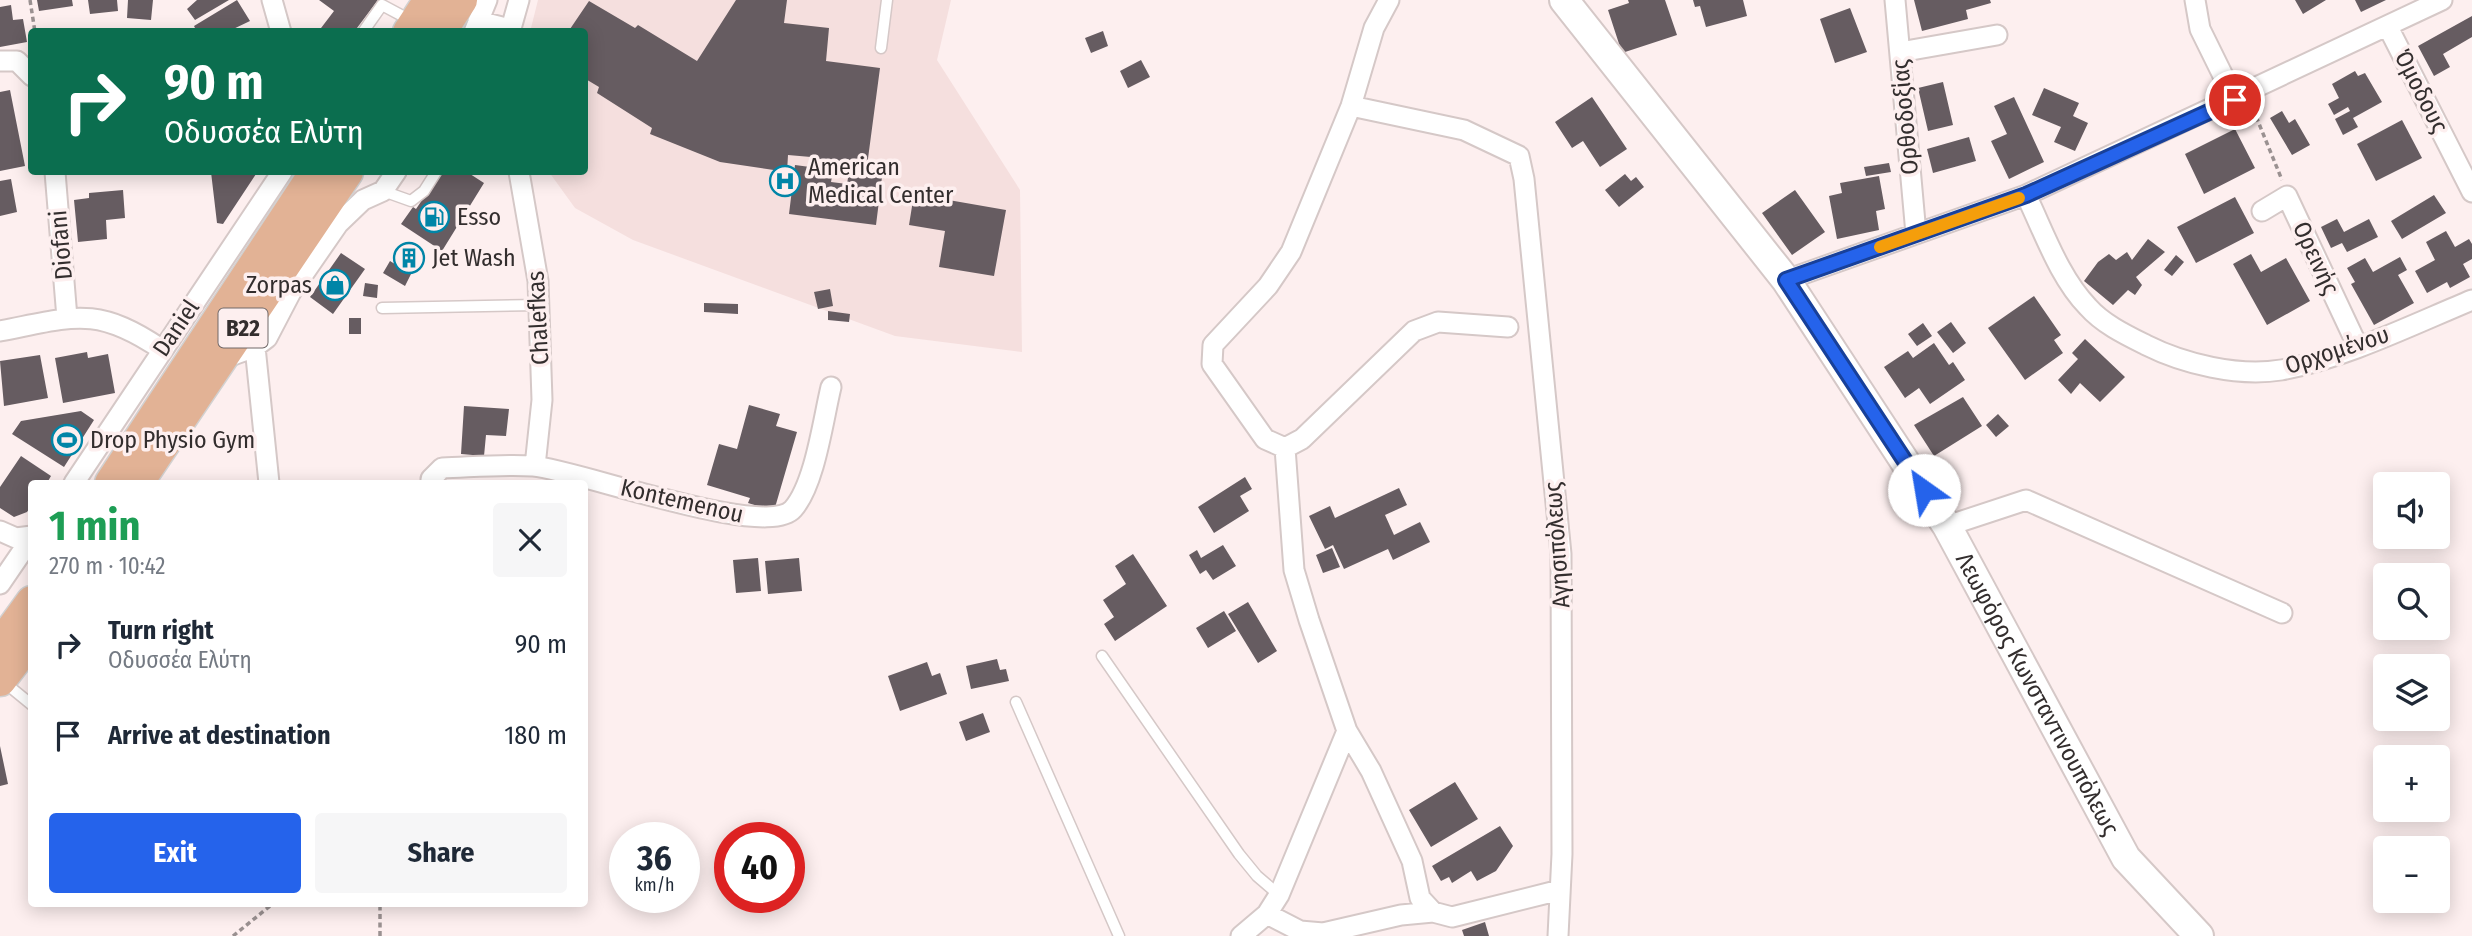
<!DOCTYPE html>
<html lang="en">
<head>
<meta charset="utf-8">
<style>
  body { margin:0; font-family:"Fira Sans Condensed",sans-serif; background:#f6f6f7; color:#1f2937; height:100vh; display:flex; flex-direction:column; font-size:26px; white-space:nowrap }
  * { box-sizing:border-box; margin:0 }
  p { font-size:23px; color:#747a83 }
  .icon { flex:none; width:38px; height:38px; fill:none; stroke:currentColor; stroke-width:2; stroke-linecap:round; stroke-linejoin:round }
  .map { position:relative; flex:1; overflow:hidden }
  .side { position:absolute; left:28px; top:480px; width:560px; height:427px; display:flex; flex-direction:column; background:#fff; border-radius:7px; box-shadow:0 4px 18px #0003 }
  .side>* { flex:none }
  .hud { position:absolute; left:28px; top:28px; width:560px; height:147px; border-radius:7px; box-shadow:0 4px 18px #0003; background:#0b6e4f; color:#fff; overflow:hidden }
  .buttons { position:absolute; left:2373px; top:472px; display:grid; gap:14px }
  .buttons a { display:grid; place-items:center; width:77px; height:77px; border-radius:7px; background:#fff; box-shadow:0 4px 18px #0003; font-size:35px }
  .speed { position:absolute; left:609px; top:822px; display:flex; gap:14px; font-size:35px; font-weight:700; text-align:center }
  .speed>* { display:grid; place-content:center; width:91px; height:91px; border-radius:50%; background:#fff; box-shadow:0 4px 18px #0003; line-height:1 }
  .speed small { font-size:18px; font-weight:400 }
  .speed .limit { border:10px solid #d22; background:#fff; color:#111 }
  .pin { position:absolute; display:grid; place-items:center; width:60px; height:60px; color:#fff; margin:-30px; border:4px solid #fff; border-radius:50%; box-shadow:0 2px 7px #0007 }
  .me { position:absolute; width:77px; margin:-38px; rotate:328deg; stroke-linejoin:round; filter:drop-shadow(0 0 5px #0008) }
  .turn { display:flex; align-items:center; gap:24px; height:147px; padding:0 21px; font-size:32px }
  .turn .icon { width:91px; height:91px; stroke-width:2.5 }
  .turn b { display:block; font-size:49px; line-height:60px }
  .round { display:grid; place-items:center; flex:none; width:74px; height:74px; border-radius:7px; background:#f6f6f7 }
  .head { display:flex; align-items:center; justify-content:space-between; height:119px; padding:0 21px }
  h1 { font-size:42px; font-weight:700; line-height:52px; color:#1e9e55 }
  .primary-button { display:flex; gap:14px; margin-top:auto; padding:14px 21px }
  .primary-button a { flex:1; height:80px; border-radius:7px; background:#2563eb; color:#fff; font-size:28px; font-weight:700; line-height:80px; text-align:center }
  .primary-button a+a { background:#f6f6f7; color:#1f2937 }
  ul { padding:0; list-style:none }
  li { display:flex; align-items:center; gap:21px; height:91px; padding:0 21px }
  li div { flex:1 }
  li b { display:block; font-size:26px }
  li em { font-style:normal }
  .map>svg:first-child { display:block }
</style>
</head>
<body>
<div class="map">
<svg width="2472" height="936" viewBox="0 0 2472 936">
  <rect width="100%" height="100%" fill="#fdefef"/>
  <!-- built -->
  <path fill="#f5dfde" d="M538 0H951L937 60 1020 190 1022 352 895 336 633 240 575 208 549 172H584V32H530Z"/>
  <!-- building -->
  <path fill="#665c61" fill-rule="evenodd" d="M37 0H72L73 6 39 11Z
    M88 0H117L118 11 90 14Z
    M128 0H153L151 20 127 18Z
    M197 0H229L195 20 187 9Z
    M237 0 250 21 227 32H197L194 26Z
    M319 0H378L354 32H318L334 11Z
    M736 0H787L784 23 829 28 826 61 880 68 867 166 861 165V174L882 177 876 225 789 214 795 165 810 167 811 157 788 155 787 172 720 162 650 134 652 128 597 93 599 87 584 78V32H568L589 1 635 28 638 25 697 61ZM819 159 854 163 853 173 849 172 847 184 831 182 833 171 817 169Z
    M1628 0H1665L1677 35 1622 53 1608 10 1629 3Z
    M1693 0H1743L1747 16 1706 27 1700 6 1695 7Z
    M1914 0H1990L1991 3 1966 10 1968 19 1922 31Z
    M2295 0H2326L2303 14Z
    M2355 0H2386L2361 12Z
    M11 5 13 20 23 19 27 42 0 47V7Z
    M1850 8 1867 52 1835 63 1820 19Z
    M2472 16V37L2443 54 2450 67 2434 76 2418 46Z
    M1103 31 1108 46 1091 53 1085 38Z
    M1141 60 1150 77 1128 88 1120 71Z
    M2355 71 2358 76 2365 73 2382 102 2353 118 2358 127 2343 135 2335 119 2350 111 2348 107 2334 115 2328 104 2339 98 2332 84Z
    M1943 82 1953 125 1928 131 1918 88Z
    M2044 88 2079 103 2073 116 2088 123 2075 151 2054 142 2061 127 2032 115Z
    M10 90 25 166 0 171V92Z
    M1592 97 1627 149 1600 167 1583 141 1572 148 1555 122Z
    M2014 97 2044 162 2009 179 1991 141 2007 134 1994 106Z
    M2282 111 2289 123 2295 119 2310 145 2292 155 2270 118Z
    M2402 120 2422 158 2376 181 2357 144Z
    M2235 129 2255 168 2204 194 2185 154Z
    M1969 137 1976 161 1933 173 1927 149Z
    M1889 163 1891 172 1866 176 1864 167Z
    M211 172 256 174 223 224 217 223Z
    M441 172H467L484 183 442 251 401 224 413 207 416 209Z
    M1625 174 1631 181 1636 177 1644 187 1619 207 1605 190Z
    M1879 176 1885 209 1876 211 1879 230 1837 239 1829 196 1842 193 1840 183Z
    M11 179 17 212 0 216V181Z
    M123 190 125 218 106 220 107 239 78 242 74 200 89 198V193Z
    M1795 190 1825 232 1792 255 1762 213Z
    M914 194 1006 210 994 276 939 267 945 231 909 225Z
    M2434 195 2446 213 2402 239 2391 221Z
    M2235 197 2254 233 2196 263 2177 227Z
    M2337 219 2344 232 2369 219 2378 237 2347 252 2342 243 2331 248 2321 227Z
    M2446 231 2455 247 2469 239 2472 244V259L2463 264 2470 277 2450 288 2447 282 2427 293 2415 271 2435 260 2426 242Z
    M2148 239 2165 252 2136 277 2142 285 2135 295 2128 290 2113 305 2084 281 2098 262 2109 254 2116 260 2127 252 2132 260Z
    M403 246 423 259 415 270 395 258Z
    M341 253 365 269 333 314 310 297Z
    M2251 254 2261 272 2286 258 2310 301 2267 325 2233 264Z
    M2176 255 2184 262 2172 276 2164 270Z
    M2400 257 2407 270 2398 275 2414 303 2374 325 2351 284 2355 282 2347 268 2365 258 2373 272Z
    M390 261 411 274 405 286 383 273Z
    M365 283 378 285 377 298 363 296Z
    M830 289 833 306 818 309 814 292Z
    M2034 296 2061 335 2054 340 2063 353 2025 380 1988 328Z
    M704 303 738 304V314L704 312Z
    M828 311 850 314 849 322 828 320Z
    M349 318H361V334H349Z
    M1951 322 1966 343 1953 353 1937 332Z
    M1923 323 1932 336 1917 346 1908 334Z
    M2085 339 2125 377 2100 402 2080 383 2071 394 2058 380 2078 359 2072 353Z
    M1934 343 1949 365 1953 362 1965 380 1930 404 1919 388 1905 398 1884 367 1908 351 1913 358Z
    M87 352 88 358 108 354 115 393 63 403 55 358Z
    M40 355 48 398 4 406 0 361Z
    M1963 397 1982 426 1934 456 1914 425Z
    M749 405 780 414 776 426 797 432 774 511 748 503 750 498 707 485 719 444 737 449Z
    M464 406 509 409 506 436 486 435 484 456 461 454Z
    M81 411 94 420 64 467 12 434 21 421Z
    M1998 414 2009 426 1996 437 1986 425Z
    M21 456 51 476 47 483H32V505L27 512 14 517 0 508V487Z
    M1245 477 1252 489 1240 496 1249 511 1214 533 1198 507Z
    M1399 488 1407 505 1385 515 1394 535 1420 522 1430 542 1393 560 1388 549 1344 569 1333 545 1325 549 1309 516 1330 506 1335 518Z
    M1223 545 1236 566 1213 580 1206 570 1200 574 1189 555 1197 550 1201 558Z
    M1332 548 1340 567 1323 573 1316 555Z
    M1133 554 1167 606 1115 641 1104 624 1114 617 1103 600 1126 584 1115 566Z
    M758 558 761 591 736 593 733 560Z
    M799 558 802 591 768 594 765 561Z
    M1248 602 1277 651 1258 663 1228 614Z
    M1224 611 1236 631 1208 648 1196 628Z
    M997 659 1000 670 1006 669 1009 681 971 689 966 666Z
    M927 662 932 676 940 673 947 694 900 711 888 676Z
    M983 713 990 732 966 741 959 722Z
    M0 746 8 784 0 786Z
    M1455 782 1478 819 1431 847 1409 810Z
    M1500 826 1513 846 1496 871 1477 881 1471 871 1452 883 1449 877 1441 881 1432 866Z
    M1485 922 1489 936H1464L1462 930Z"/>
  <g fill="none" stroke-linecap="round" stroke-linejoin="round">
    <!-- lane casing -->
    <g stroke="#d5c8c7" stroke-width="13">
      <path id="lane" d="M363 32 382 5 412 21
        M881 48 887 0
        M383 191 411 201 424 191 436 172
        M382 308 539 305
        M1102 656 1239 854 1257 876 1279 895
        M4 682 32 705
        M1016 702 1119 936"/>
    </g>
    <!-- street casing -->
    <g stroke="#d5c8c7" stroke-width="23">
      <path id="street" d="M272 0 281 32
        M1389 0 1374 28 1351 106 1291 252 1268 286 1213 345 1212 364 1265 439 1285 448 1302 439 1414 331 1438 322 1508 327
        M1895 0 1916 234
        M2195 0 2200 29 2235 100
        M478 21 510 29
        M2388 27 2472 192
        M474 32 487 0
        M510 32 519 0
        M1900 52 1997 35
        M0 61H17L32 76
        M1351 106 1464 130 1519 156 1524 179 1561 554 1562 854 1558 936
        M55 172 67 318
        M519 172 538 281 542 400 535 466
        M2026 195C2044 232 2059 277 2088 307 2103 324 2126 335 2146 345 2184 364 2238 377 2281 370 2343 359 2414 324 2472 300
        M2262 211 2287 196 2358 347
        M1786 280 2026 195 2442 0
        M0 331C73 317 96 305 161 349
        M255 347 269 483
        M222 359 255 347 267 338 291 292 338 224 363 200 383 191 396 172
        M1285 448 1294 570 1309 620 1347 731 1371 771 1412 861 1420 898 1433 912 1452 917 1560 890
        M74 483 282 172
        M431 483V479L442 468C472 467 503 464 533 466 578 470 766 540 793 509 815 484 823 420 831 387
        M1947 526 2026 500 2282 613
        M0 531 16 538 32 536
        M0 584 28 543V537
        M1267 914 1300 931 1323 933 1401 915 1433 912
        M1241 936 1267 914 1279 895 1347 731"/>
    </g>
    <!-- secondary casing -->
    <g stroke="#d5c8c7" stroke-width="32">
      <g id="secondary">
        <path id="s1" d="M1564 0 1786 280 1947 526 2126 858 2199 936"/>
      </g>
    </g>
    <!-- primary casing -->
    <g stroke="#d2d1d1" stroke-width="35">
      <path id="primary" d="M409 32 430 0
        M440 32 461 0
        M111 483 316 172
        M137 483 347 172
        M0 646 32 602
        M0 680 32 638"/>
    </g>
    <!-- path -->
    <path stroke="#9a9191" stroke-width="3.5" stroke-dasharray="5 3.5" stroke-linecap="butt" d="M30 0 35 32
      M2253 109 2282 180
      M233 936 270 906
      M380 936V903"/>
    <!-- lane -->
    <use href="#lane" stroke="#fff" stroke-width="10"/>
    <!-- street -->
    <use href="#street" stroke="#fff" stroke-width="19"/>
    <!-- secondary -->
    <use href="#secondary" stroke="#fff" stroke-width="28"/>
    <!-- primary -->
    <use href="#primary" stroke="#e2b295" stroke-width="32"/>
  </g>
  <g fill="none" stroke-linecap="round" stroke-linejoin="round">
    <!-- route casing -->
    <g stroke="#184099" stroke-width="18">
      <path id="route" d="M1924 490 1786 280 2026 195 2235 100"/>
    </g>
    <!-- route -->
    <use href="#route" stroke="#2563eb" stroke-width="12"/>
    <!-- slow -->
    <path stroke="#f59e0b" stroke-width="12" d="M1880 247 2019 198"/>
  </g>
  <!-- icons -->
  <defs>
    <g id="hospital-ring" transform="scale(1.575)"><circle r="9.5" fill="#fdefef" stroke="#0085a7" stroke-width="1.5"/><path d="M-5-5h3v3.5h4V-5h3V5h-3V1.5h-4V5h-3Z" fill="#0085a7"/></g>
    <g id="fuel-ring" transform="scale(1.575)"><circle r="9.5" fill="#fdefef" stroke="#0085a7" stroke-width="1.5"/><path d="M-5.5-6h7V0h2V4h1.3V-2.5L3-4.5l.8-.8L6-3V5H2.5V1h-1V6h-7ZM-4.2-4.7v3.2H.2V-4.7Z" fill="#0085a7"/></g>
    <g id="building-ring" transform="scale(1.575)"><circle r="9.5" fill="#fdefef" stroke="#0085a7" stroke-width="1.5"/><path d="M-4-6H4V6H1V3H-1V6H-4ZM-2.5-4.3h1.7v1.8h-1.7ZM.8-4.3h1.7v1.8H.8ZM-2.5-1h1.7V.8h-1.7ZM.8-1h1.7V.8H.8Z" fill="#0085a7"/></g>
    <g id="shop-ring" transform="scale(1.575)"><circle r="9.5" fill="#fdefef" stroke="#0085a7" stroke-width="1.5"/><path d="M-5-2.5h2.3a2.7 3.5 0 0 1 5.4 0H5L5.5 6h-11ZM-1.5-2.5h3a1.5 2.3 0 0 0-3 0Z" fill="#0085a7"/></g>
    <g id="stadium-ring" transform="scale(1.575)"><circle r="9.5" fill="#fdefef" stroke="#0085a7" stroke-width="1.5"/><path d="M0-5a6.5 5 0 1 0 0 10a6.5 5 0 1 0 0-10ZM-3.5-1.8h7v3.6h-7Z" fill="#0085a7"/></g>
  </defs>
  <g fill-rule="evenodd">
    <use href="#hospital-ring" x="785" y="181"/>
    <use href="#fuel-ring" x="434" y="217"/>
    <use href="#building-ring" x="409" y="258"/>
    <use href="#shop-ring" x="335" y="285"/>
    <use href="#stadium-ring" x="67" y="440"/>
  </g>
  <g text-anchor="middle" stroke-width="7" stroke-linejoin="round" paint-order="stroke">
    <!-- shield labels -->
    <rect fill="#fdefef" stroke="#706868" stroke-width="2" x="218.5" y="308.5" width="49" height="39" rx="5"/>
    <g font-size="23" font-weight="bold" fill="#332e2e">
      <text x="243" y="336">B22</text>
    </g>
    <!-- street labels -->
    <g font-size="24" fill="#332e2e" stroke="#fdefef">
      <text transform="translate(2421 91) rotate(63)" y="8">Όμοδους</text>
      <text transform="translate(1905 117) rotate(-95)" y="8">Ορθοδοξίας</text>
      <text transform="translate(61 245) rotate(-95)" y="8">Diofani</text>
      <text transform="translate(2316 258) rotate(65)" y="8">Ορεινής</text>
      <text transform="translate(538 318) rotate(-93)" y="8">Chalefkas</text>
      <text transform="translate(176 328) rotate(-56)" y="8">Daniel</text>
      <text transform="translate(2337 350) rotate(-18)" y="8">Ορχομένου</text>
      <text transform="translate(682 501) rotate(13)" y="8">Kontemenou</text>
      <text transform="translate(1557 545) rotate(-94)" y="8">Αγησιπόλεως</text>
      <text dy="8" stroke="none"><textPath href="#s1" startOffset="842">Λεωφόρος Κωνσταντινουπόλεως</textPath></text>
    </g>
    <!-- poi labels -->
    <g font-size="24" fill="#332e2e" stroke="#fdefef" text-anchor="start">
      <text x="808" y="175">American<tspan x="808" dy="28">Medical Center</tspan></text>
      <text x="457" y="225">Esso</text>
      <text x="432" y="266">Jet Wash</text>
      <text x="312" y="293" text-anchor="end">Zorpas</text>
      <text x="90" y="448">Drop Physio Gym</text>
    </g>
  </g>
</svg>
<div class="buttons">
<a><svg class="icon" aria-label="sound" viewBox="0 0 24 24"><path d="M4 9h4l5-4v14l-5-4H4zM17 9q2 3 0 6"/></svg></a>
<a><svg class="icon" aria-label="search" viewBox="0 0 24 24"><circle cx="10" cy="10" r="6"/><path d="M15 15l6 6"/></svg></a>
<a><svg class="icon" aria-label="layers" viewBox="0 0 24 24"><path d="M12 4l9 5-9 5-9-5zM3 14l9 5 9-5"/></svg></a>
<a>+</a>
<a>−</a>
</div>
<div class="speed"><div>36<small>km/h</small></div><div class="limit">40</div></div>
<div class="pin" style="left:2235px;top:100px;background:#d93025"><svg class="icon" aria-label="arrive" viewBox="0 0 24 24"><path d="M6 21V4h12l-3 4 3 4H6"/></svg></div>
<svg class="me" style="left:1924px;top:490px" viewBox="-20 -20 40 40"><circle r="19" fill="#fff"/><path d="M0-13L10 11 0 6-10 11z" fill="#2563eb"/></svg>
<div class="hud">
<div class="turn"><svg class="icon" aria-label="right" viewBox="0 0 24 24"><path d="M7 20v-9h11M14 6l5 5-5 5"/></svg><div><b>90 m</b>Οδυσσέα Ελύτη</div></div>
</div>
<section class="side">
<div class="head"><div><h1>1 min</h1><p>270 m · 10:42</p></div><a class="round"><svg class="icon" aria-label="close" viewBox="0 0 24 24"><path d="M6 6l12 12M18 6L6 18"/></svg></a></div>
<ul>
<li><svg class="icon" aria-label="right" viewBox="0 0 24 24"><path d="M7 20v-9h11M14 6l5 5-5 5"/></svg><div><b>Turn right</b><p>Οδυσσέα Ελύτη</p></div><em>90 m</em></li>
<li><svg class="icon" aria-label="arrive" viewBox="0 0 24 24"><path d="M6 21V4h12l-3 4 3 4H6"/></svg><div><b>Arrive at destination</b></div><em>180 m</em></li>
</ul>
<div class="primary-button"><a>Exit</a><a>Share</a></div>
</section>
</div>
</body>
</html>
